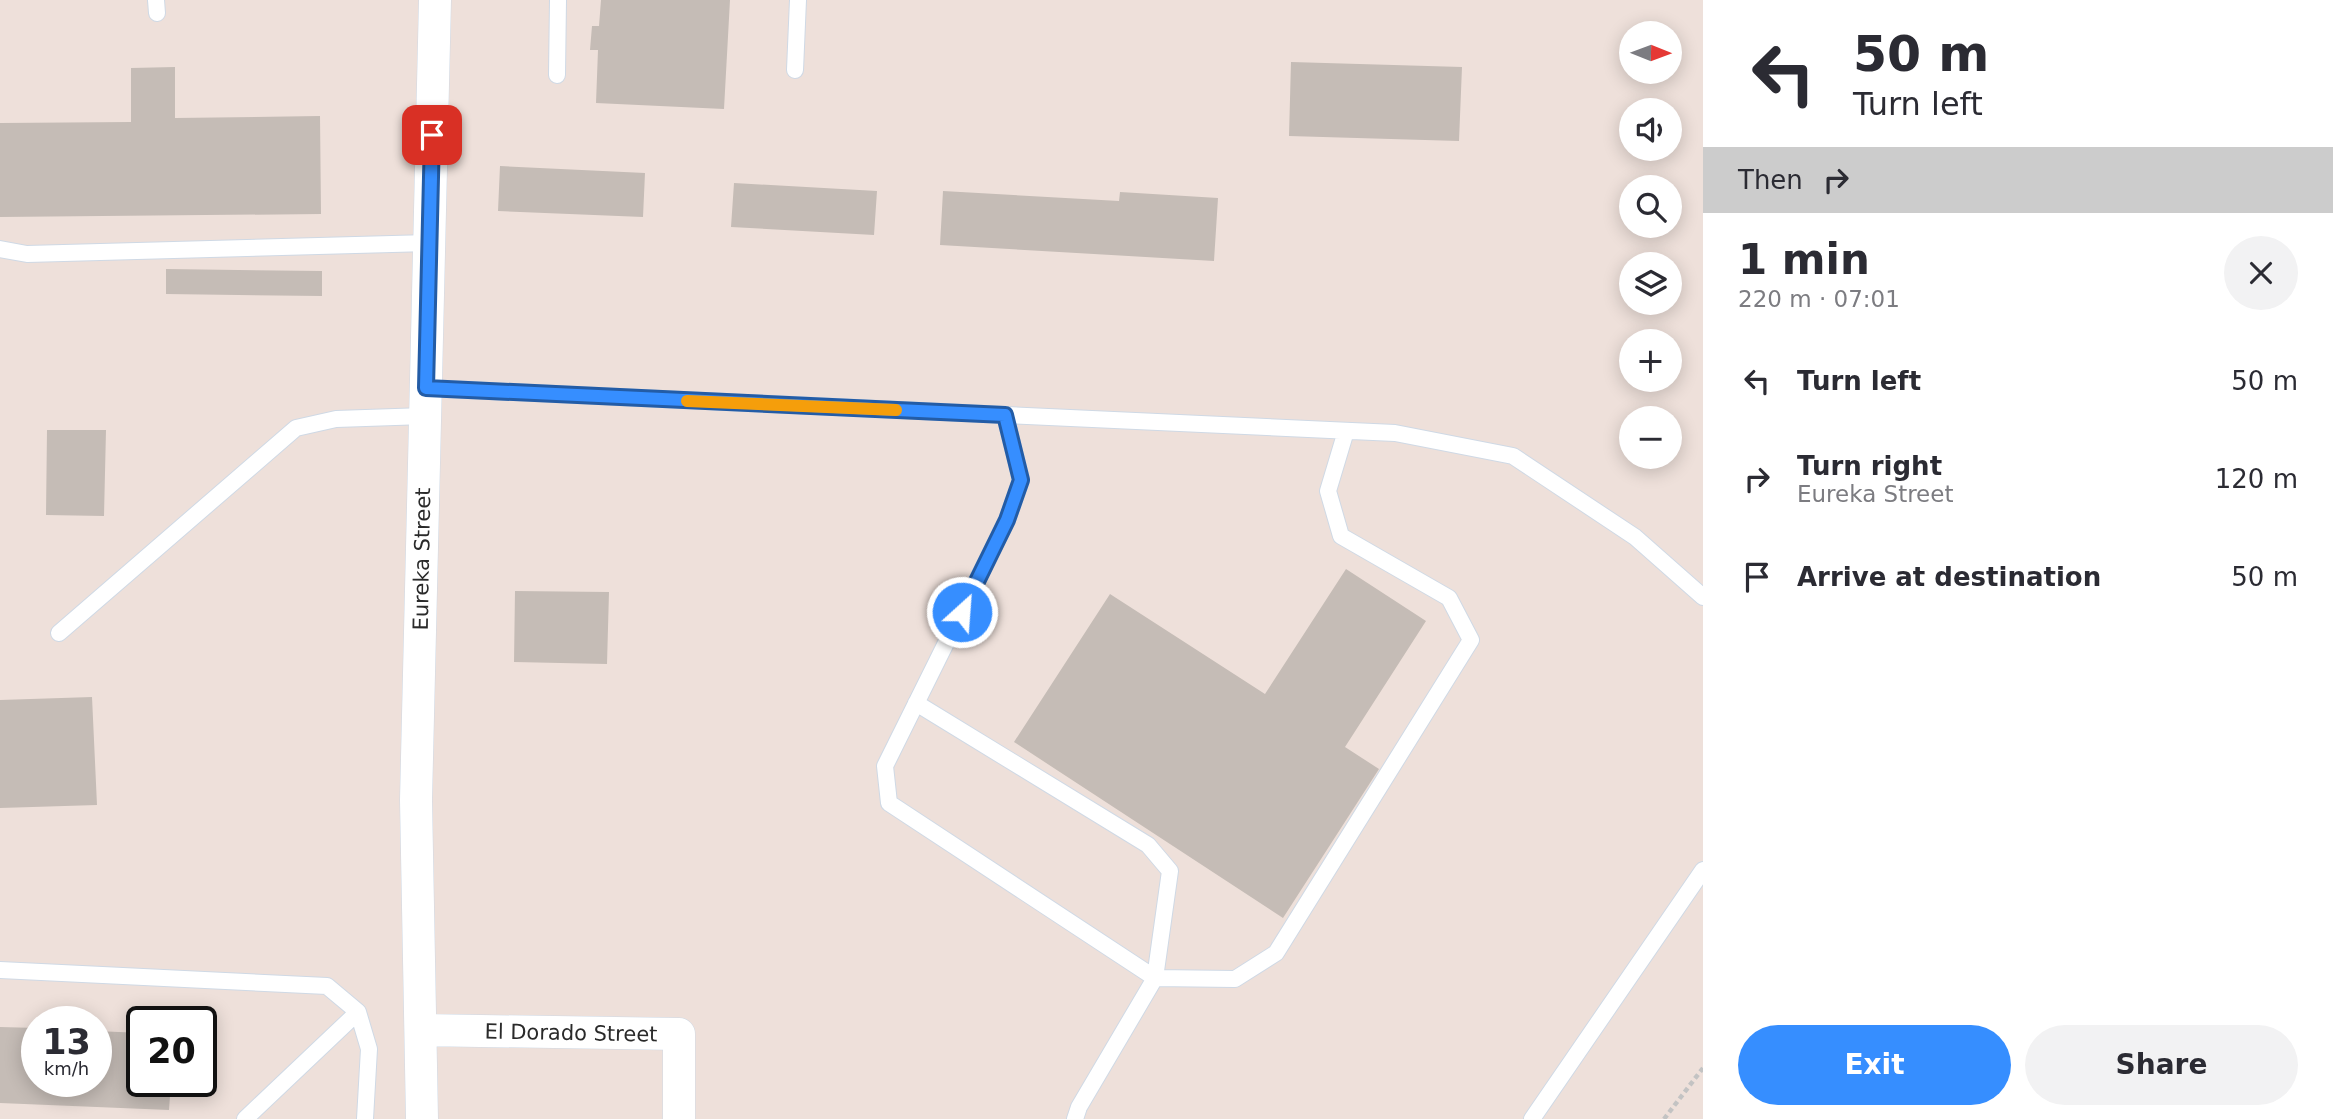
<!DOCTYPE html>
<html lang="en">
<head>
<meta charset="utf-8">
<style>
  body { margin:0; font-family:"DejaVu Sans",sans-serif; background:#f2f2f3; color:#2b2b33; height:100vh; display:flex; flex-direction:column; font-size:26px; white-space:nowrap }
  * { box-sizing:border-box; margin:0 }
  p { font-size:23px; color:#7c7c81 }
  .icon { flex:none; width:38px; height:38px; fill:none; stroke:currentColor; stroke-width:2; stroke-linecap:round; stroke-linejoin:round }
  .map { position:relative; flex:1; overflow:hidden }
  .panel { display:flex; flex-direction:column; background:#fff; width:630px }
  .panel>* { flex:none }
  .hud { background:#fff; color:#2b2b33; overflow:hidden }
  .needle { width:46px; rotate:91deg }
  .controls { position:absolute; left:1619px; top:21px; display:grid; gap:14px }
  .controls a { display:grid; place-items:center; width:63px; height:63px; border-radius:50%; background:#fff; box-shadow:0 4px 18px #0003; font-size:35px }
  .speed { position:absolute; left:21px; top:1006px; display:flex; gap:14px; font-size:35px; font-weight:700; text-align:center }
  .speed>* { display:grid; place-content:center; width:91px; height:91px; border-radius:50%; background:#fff; box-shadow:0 4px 18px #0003; line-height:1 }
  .speed small { font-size:18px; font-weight:400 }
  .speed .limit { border:4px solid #111; border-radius:10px; background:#fff; color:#111 }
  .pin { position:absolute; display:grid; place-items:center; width:60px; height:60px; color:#fff; margin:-30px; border-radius:14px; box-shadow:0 4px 10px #0006 }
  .me { position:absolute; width:77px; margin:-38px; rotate:26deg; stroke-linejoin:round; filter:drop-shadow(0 0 5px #0008) }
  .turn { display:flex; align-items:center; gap:24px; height:147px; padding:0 35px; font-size:32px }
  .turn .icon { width:91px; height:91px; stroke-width:2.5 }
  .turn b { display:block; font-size:49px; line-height:60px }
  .then { display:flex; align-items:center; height:66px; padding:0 35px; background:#0003; gap:14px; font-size:26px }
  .round { display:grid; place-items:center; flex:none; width:74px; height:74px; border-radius:37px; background:#f2f2f3 }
  .overview { display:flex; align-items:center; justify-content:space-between; height:119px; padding:0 35px }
  h1 { font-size:42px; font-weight:700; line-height:52px }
  .button { display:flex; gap:14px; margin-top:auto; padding:14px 35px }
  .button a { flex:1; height:80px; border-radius:42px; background:#368eff; color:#fff; font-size:28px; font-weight:700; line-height:80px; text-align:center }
  .button a+a { background:#f2f2f3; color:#2b2b33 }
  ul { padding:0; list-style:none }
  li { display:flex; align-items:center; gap:21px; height:98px; padding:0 35px }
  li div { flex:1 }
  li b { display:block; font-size:26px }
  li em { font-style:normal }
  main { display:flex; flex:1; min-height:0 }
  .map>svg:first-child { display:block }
</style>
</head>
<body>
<main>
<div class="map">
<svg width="1703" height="1119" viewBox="0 0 1703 1119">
  <rect width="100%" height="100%" fill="#eee0da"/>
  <!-- building -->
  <path fill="#c5bcb6" d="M601 0H730L724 109 596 103 598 50H590L592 26H599Z
    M1291 62 1462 67 1459 141 1289 136Z
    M175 67V118L320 116 321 214 0 217V123L131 122V68Z
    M500 166 645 173 643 217 498 211Z
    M734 183 877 191 874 235 731 227Z
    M943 191 1119 201 1120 192 1218 198 1214 261 940 245Z
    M166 269 322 271V296L166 294Z
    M47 430H106L104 516 46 515Z
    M1346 569 1426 621 1345 747 1379 769 1283 918 1014 742 1110 594 1265 694Z
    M515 591 609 592 607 664 514 662Z
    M92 697 97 805 0 808V700Z
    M141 1011 174 1012 173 1022H141Z
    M0 1027 37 1028V1082H96V1031L142 1033V1082H171L169 1110 0 1103Z"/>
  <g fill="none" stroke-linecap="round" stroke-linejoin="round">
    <!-- lane casing -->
    <g stroke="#cfd9e5" stroke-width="18">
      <path id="lane" d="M156 0 157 13
        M795 70 798 0
        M557 75 558 0
        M0 249 27 254 429 243
        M426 388 1395 433 1513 456 1635 537 1703 597
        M59 633 296 428 336 419 425 416
        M916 703 1148 845 1170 871 1155 978 889 803 885 766 1007 520 1021 480 1005 415
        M0 970 327 986 358 1012 369 1049 365 1119
        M245 1119 358 1012
        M1075 1119 1079 1107 1155 978 1235 979 1276 953 1471 640 1449 598 1341 536 1328 491 1346 431
        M1532 1119 1703 870"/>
    </g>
    <!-- street casing -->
    <g stroke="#cfd9e5" stroke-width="33">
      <path id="street" d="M421 1030 679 1034V1119
        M422 1119 416 800 435 0"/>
    </g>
    <!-- path -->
    <path stroke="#c3c3c3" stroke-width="4.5" stroke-dasharray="5 3.5" stroke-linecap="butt" d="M1664 1119 1703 1068"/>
    <!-- lane -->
    <use href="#lane" stroke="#fff" stroke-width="16"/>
    <!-- street -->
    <use href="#street" stroke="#fff" stroke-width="32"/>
  </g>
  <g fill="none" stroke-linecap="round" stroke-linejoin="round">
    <!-- route casing -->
    <g stroke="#235ca6" stroke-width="18">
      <path id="route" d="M432 135 426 388 1005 415 1021 480 1007 520 962 612"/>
    </g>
    <!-- route -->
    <use href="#route" stroke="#368eff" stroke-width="12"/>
    <!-- slow -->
    <path stroke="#f59e0b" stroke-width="12" d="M687 401 896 410"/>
  </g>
  <g text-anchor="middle" stroke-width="5" stroke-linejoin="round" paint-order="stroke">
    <!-- street labels -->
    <g font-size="21" fill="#2a2a2a" stroke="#fff">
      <text transform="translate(422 559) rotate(-89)" y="7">Eureka Street</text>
      <text transform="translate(571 1033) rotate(1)" y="7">El Dorado Street</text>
    </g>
  </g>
</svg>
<div class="controls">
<a><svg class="needle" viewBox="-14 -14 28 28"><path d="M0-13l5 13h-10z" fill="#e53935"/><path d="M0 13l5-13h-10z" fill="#7c7c81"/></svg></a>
<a><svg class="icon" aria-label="sound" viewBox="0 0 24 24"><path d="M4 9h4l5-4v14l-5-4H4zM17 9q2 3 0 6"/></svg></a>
<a><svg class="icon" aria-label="search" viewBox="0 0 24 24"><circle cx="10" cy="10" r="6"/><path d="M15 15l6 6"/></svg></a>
<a><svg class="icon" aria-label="layers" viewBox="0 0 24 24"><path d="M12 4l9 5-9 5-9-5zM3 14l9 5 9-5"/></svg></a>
<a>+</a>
<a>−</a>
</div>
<div class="speed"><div>13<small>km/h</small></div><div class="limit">20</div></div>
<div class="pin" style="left:432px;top:135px;background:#d93025"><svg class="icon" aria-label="arrive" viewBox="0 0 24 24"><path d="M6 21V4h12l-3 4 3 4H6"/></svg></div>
<svg class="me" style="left:962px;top:612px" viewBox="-20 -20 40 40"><circle r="17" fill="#368eff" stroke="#fff" stroke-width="3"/><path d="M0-11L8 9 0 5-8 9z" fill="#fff"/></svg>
</div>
<section class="panel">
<div class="hud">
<div class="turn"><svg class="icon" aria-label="left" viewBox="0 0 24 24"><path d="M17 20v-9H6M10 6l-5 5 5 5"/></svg><div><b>50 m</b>Turn left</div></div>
<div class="then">Then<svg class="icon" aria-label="right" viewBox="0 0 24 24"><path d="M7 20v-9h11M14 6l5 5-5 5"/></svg></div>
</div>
<div class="overview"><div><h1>1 min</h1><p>220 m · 07:01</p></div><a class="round"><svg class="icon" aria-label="close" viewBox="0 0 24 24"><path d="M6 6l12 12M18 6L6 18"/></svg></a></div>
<ul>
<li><svg class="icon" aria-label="left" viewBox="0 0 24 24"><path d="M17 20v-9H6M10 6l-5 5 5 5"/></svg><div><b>Turn left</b></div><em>50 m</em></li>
<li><svg class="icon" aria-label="right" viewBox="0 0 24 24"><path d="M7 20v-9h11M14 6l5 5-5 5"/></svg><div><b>Turn right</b><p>Eureka Street</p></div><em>120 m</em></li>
<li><svg class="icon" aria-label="arrive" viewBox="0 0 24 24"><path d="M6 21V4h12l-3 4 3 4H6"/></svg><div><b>Arrive at destination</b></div><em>50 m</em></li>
</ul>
<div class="button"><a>Exit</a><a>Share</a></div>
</section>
</main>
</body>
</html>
